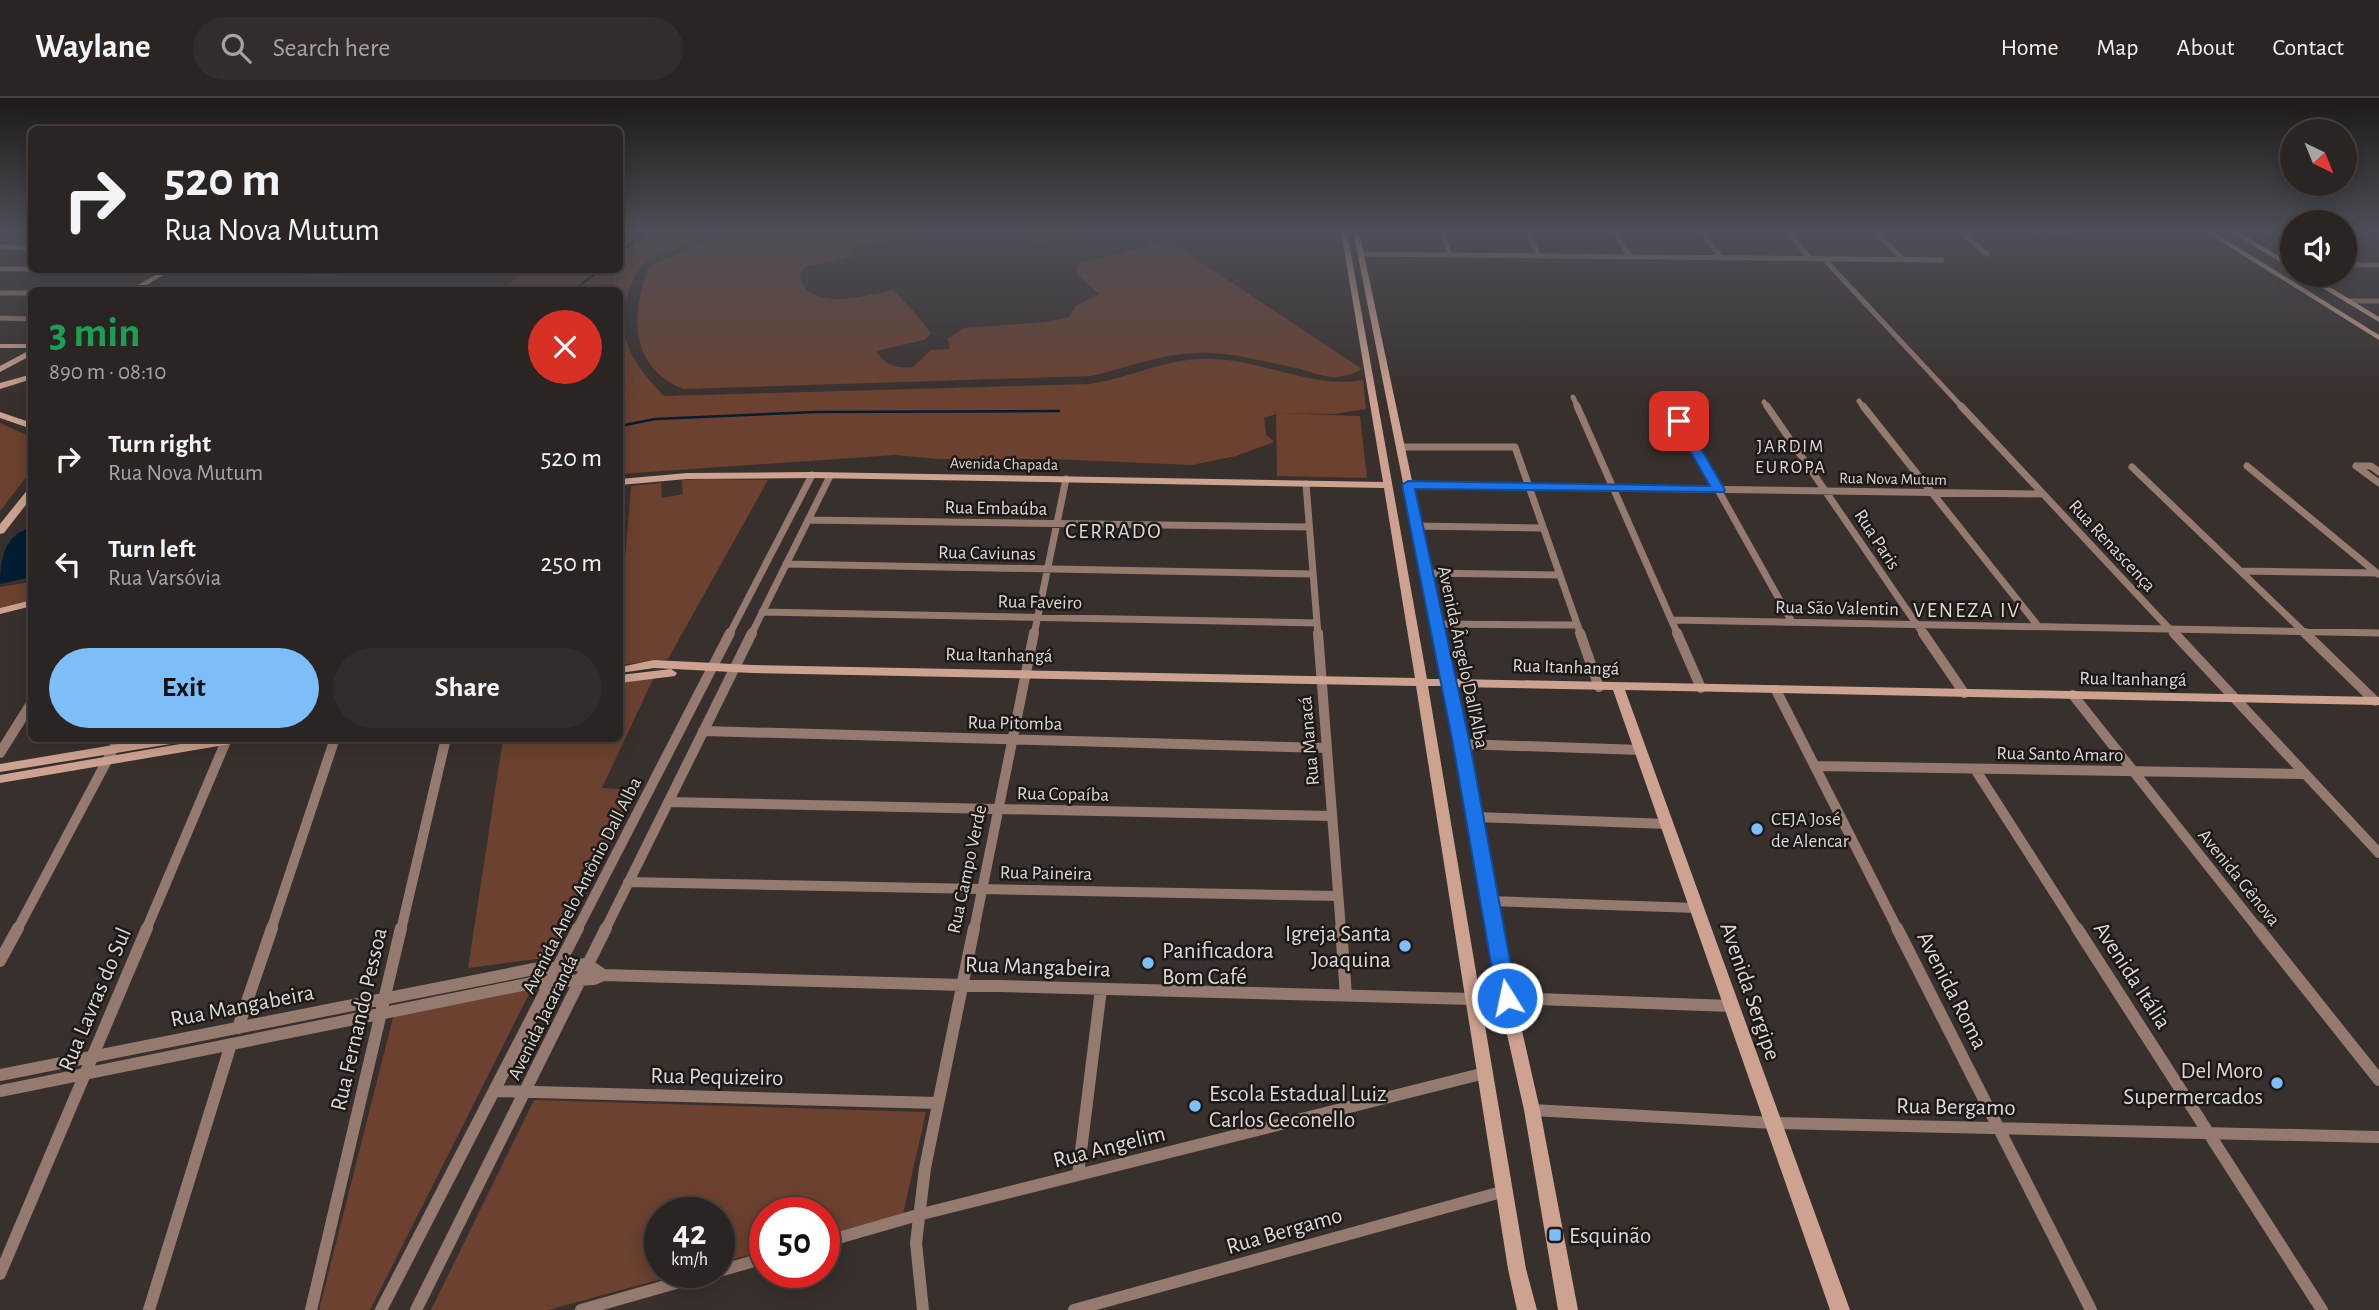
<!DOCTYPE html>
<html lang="en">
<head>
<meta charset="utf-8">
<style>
  body { margin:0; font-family:"Alegreya Sans",sans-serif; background:#322c2a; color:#f1f3f6; height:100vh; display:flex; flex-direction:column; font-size:26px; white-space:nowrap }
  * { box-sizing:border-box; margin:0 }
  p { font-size:23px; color:#a5a4a5 }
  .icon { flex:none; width:38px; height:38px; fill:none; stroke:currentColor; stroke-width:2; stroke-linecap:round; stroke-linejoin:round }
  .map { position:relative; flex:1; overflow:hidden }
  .side { position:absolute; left:28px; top:189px; width:595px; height:455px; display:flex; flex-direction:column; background:#2a2422; border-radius:10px; box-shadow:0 4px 18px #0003,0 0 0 2px #464140 }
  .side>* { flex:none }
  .top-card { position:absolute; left:28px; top:28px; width:595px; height:147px; border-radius:10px; box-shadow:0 4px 18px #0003,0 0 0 2px #464140; background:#2a2422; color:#f1f3f6; overflow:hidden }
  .needle { width:46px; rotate:137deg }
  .controls { position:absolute; left:2280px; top:21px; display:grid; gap:14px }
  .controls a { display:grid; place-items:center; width:77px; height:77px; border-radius:50%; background:#2a2422; box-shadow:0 4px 18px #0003,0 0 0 2px #464140; font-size:35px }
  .speed { position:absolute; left:644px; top:1099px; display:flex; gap:14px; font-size:35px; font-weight:700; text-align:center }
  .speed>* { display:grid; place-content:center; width:91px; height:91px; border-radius:50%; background:#2a2422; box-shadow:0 4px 18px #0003,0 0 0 2px #464140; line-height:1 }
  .speed small { font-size:18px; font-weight:400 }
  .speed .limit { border:10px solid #d22; background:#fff; color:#111 }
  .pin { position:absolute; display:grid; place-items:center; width:60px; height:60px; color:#fff; margin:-30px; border-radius:14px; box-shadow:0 4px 10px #0006 }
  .me { position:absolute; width:77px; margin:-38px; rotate:350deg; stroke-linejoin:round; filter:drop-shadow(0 0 5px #0008) }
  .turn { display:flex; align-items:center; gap:24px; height:147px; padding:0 21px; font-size:32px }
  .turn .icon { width:91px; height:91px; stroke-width:2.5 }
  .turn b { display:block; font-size:49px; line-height:60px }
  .round { display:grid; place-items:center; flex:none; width:74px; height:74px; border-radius:37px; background:#322c2a }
  .headline { display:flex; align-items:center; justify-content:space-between; height:119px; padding:0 21px }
  h1 { font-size:42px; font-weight:700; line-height:52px; color:#1e9e55 }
  .action { display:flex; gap:14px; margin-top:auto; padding:14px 21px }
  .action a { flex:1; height:80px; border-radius:42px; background:#7dbef9; color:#111; font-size:28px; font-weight:700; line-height:80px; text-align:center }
  .action a+a { background:#322c2a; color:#f1f3f6 }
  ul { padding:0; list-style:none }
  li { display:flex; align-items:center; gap:21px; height:105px; padding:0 21px }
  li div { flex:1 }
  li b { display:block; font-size:26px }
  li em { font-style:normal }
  header { display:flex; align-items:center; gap:42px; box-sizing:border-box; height:98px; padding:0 35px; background:#2a2422; border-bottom:2px solid #464140 }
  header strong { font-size:33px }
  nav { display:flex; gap:38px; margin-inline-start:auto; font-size:24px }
  .search { width:490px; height:63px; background:#322c2a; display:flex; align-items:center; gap:18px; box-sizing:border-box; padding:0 24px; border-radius:38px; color:#a5a4a5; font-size:26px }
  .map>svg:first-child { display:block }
</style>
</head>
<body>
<header>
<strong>Waylane</strong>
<div class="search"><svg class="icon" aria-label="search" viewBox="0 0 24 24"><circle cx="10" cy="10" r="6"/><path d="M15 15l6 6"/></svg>Search here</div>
<nav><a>Home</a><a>Map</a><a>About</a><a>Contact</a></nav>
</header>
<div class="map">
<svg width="2379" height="1212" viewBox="0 0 2379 1212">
  <rect width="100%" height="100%" fill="#38302d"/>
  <!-- green -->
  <path fill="#6c412f" d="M620 133H720C700 142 661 153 645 165 639 169 634 181 631 188 610 233 633 266 664 298L1090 286C1135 279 1167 259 1215 261 1264 263 1315 291 1363 282L1366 311 1334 316 1278 315 1360 318 1367 380 1277 378 1276 316 1264 320 1266 336 1274 344 1236 358 1192 367 1050 361H939L895 357 620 376V192H500L528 172H620Z
    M730 133H938L848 150 854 158 805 169 800 175C802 216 869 197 893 192L917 217 931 236 924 242 876 253C884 267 897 271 913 269L931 252 950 251 948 240 965 230 1044 224 1069 219 1076 208 1099 196 1076 176 1077 169 1081 165 1169 143 1362 271C1331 287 1321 275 1291 269 1261 263 1227 253 1196 255 1160 256 1126 270 1091 278L683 291C628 268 631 214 649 168Z
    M1010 133H1099L1035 145Z
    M0 325 31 339V373L0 413Z
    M707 381 768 382 668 561 620 567V521L631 388 661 385 662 400 683 396 682 382Z
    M31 484V502L0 510V489Z
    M654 579 602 690 635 692 551 859 468 870 503 641 620 640V585Z
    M532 890 370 1212H319L394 916Z
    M534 1002 926 1014 903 1116 824 1137V1115H765V1153L719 1165V1115H660V1174H687L548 1212H431Z"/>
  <!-- water -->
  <path fill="#041d32" d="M31 430V479L0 486C0 462 4 436 31 430Z"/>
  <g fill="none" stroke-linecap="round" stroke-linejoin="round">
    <!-- stream -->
    <path stroke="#041d32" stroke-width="2.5" d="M620 155 645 133
      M574 192 600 172
      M620 328 655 321 816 314 1059 313"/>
    <!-- street-far3 -->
    <path stroke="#957a6f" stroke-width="5" d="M1442 133 1450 157
      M1527 133 1539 158
      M1614 133 1630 159
      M1701 133 1721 160
      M1786 133 1811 161
      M1874 133 1904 162
      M1960 133 1987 156
      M2036 133 2045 140
      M2047 134H2070
      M0 149 32 150
      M1360 156 1942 162
      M1824 161 1963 310
      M2345 167H2379
      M0 171H32
      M41 172 338 175
      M0 195H32
      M2349 203H2379
      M0 220 32 221
      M1573 299 1578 310
      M1666 299 1672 310
      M1859 303 1864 310
      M1764 304 1768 310"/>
    <!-- street-far2 -->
    <path stroke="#957a6f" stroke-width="7" d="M1577 308 1678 537
      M1671 308 1792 524
      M1767 308 1924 537
      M1863 308 2038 528
      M1961 308 2175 537
      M1400 349H1515L1581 537
      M2247 368 2378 476
      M2356 368 2379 385
      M2357 368H2371L2379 374
      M2132 369 2307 537
      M1306 386 1318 537
      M1408 387 2042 396
      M808 422 1309 429
      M1416 428 1543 430
      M786 466 1313 476
      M2241 473 2377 475
      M1425 475 1558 477
      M762 514 1317 525
      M1672 522 2379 535
      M1436 526 1575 527
      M729 537 812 377
      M751 537 830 378
      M1034 537 1066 381"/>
    <!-- street-far1 -->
    <path stroke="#957a6f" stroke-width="10" d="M1318 535 1341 832
      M1580 535 1599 589
      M1677 535 1701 590
      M1923 535 1964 595
      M2174 535 2379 755
      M2305 535 2375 603
      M1776 592 1898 832
      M2073 597 2259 832
      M703 633 1327 650
      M1461 646 1641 652
      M0 655 32 604
      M1815 668 2305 676
      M1975 671 2078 832
      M668 704 1332 718
      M1475 719 1668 726
      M628 784 1338 798
      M1489 803 1698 810
      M17 832 119 640
      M146 832 226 643
      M271 832 335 640
      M401 832 446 640
      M577 832 730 535
      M605 832 752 535
      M974 832 1034 535"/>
    <!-- street -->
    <path stroke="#957a6f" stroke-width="12" d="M1341 830 1346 898
      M1897 830 2091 1212
      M2077 830 2322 1212
      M2258 830 2379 982
      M0 863 18 830
      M1507 900 1731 908
      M238 930 272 830
      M0 977 534 871 587 866 603 877
      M0 993 532 885 594 881 603 877 1472 901
      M495 993 938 1005
      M1532 1012 1774 1025 2379 1039
      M1078 1077 1101 891
      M824 1144 918 1117 1485 975
      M719 1173 765 1160
      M0 1176 147 830
      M149 1212 231 946
      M311 1212 401 830
      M381 1212 578 830
      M416 1212 606 830
      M581 1212 715 1174
      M923 1212 916 1145 925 1070 974 830
      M1074 1212 1505 1093"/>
    <!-- secondary -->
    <path fill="#cea290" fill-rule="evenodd" d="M1341 133H1347L1427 581H1442L1353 133H1359L1454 581 2379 599V607L1625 592 1850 1212H1830L1613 592 1455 589 1513 893 1540 1012 1578 1212H1558L1524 1012 1500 905 1483 903 1481 904 1526 1171 1537 1212H1517L1508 1171 1416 588 752 575 654 570 620 575V569L654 562 752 567 1415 580 1384 390 812 380 687 381 620 387V381L687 375 812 374 1383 384ZM1428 588H1443L1497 893 1479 892Z
      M2204 133H2212L2379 237V242Z
      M2229 133H2237L2292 166V171Z
      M164 172H172L138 192H129Z
      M2301 177H2310L2379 219V224Z
      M0 246H32V250H0Z
      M32 251V257L0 274V268Z
      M32 276V281L0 291V285Z
      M0 314 32 325V331L0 320Z
      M32 389V399L4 435 0 436V426L29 390Z
      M32 502V508L0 516V510Z
      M671 571 677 575 675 578 620 585V577Z
      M155 640H189L183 644 0 674V666Z
      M215 640H248L242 644 0 685V677Z"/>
  </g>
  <!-- sky -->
  <linearGradient id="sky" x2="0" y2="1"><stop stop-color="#1f1a19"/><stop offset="0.44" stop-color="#4d4e57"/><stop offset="1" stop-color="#4d4e57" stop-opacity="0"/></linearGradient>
  <rect width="2379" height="303" fill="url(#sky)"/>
  <!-- route -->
  <path fill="#1a73e8" stroke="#114b97" stroke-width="2" d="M1679 319 1685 323 1725 392 1724 394 1415 391 1470 646 1517 900 1514 906 1507 908 1500 906 1497 900 1453 646 1402 387 1408 383 1710 388 1673 323Z"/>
  <!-- markers -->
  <g fill="#7dbef9" stroke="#1c1917" stroke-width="2.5">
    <circle cx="1757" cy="731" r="7"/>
    <circle cx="1405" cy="848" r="7"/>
    <circle cx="1148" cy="865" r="7"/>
    <circle cx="2277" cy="985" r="7"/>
    <circle cx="1195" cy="1008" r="7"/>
    <rect x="1548" y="1130" width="14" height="14" rx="3.5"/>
  </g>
  <g text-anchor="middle" stroke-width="5" stroke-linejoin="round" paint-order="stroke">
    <!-- far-street labels -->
    <g font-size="16" fill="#ddd8d6" stroke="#1c1917">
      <text transform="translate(1004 365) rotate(1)" y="6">Avenida Chapada</text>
      <text transform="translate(1893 380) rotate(1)" y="6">Rua Nova Mutum</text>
    </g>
    <!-- far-neighbourhood labels -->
    <g font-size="18" letter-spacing="2" fill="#e2d8d3" stroke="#1c1917">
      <text x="1791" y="354">JARDIM<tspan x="1791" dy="21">EUROPA</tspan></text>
    </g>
    <!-- street labels -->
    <g font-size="19" fill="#ddd8d6" stroke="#1c1917">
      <text transform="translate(996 409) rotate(1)" y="7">Rua Embaúba</text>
      <text transform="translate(1878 441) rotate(57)" y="7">Rua Paris</text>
      <text transform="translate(2113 447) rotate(47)" y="7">Rua Renascença</text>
      <text transform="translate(987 454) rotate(1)" y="7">Rua Caviunas</text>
      <text transform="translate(1040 503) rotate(1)" y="7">Rua Faveiro</text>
      <text transform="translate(1837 509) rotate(1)" y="7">Rua São Valentin</text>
      <text transform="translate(999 556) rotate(1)" y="7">Rua Itanhangá</text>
      <text transform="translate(1464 559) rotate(78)" y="7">Avenida Ângelo Dall'Alba</text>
      <text transform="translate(1566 568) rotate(2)" y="7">Rua Itanhangá</text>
      <text transform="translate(2133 580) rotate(1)" y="7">Rua Itanhangá</text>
      <text transform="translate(1015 624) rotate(1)" y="7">Rua Pitomba</text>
      <text transform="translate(1308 643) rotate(-95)" y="7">Rua Manacá</text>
      <text transform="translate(2060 655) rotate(1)" y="7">Rua Santo Amaro</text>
      <text transform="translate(1063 695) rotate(1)" y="7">Rua Copaíba</text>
      <text transform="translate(966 771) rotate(-78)" y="7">Rua Campo Verde</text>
      <text transform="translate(1046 774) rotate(1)" y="7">Rua Paineira</text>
      <text transform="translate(2240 779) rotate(51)" y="7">Avenida Gênova</text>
      <text transform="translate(581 787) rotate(-63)" y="7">Avenida Anelo Antônio Dall Alba</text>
      <text transform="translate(542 919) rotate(-64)" y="7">Avenida Jacarandá</text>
    </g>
    <!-- poi labels -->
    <g font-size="19" fill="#ddd8d6" stroke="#1c1917" text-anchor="start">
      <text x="1771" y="727">CEJA José<tspan x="1771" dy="22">de Alencar</tspan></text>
    </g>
    <!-- neighbourhood labels -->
    <g font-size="21" letter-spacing="2" fill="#e2d8d3" stroke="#1c1917">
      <text x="1114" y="440">CERRADO</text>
      <text x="1967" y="519">VENEZA IV</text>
    </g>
    <!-- near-poi labels -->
    <g font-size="23" fill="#ddd8d6" stroke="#1c1917" text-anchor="start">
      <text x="1391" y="843" text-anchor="end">Igreja Santa<tspan x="1391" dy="26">Joaquina</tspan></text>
      <text x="1162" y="860">Panificadora<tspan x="1162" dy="26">Bom Café</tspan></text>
      <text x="2263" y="980" text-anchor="end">Del Moro<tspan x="2263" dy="26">Supermercados</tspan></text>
      <text x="1209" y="1003">Escola Estadual Luiz<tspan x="1209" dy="26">Carlos Ceconello</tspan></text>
      <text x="1569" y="1145">Esquinão</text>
    </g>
    <!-- near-street labels -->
    <g font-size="23" fill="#ddd8d6" stroke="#1c1917">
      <text transform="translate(1038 868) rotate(2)" y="8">Rua Mangabeira</text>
      <text transform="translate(2133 877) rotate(57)" y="8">Avenida Itália</text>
      <text transform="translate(1953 892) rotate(63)" y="8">Avenida Roma</text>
      <text transform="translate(1751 893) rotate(71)" y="8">Avenida Sergipe</text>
      <text transform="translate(94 901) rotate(-67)" y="8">Rua Lavras do Sul</text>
      <text transform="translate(242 907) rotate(-11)" y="8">Rua Mangabeira</text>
      <text transform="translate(358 921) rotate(-77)" y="8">Rua Fernando Pessoa</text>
      <text transform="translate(717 978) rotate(1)" y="8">Rua Pequizeiro</text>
      <text transform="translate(1956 1008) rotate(1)" y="8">Rua Bergamo</text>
      <text transform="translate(1109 1048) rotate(-14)" y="8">Rua Angelim</text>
      <text transform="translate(1284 1132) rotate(-16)" y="8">Rua Bergamo</text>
    </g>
  </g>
</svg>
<div class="controls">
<a><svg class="needle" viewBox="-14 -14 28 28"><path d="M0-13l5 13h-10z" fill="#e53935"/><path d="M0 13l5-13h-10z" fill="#a5a4a5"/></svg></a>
<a><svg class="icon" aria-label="sound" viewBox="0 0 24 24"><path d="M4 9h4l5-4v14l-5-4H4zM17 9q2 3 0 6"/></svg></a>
</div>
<div class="speed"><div>42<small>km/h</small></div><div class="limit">50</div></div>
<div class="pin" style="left:1679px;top:323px;background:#d93025"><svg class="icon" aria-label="arrive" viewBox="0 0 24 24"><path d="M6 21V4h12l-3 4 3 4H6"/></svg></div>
<svg class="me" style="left:1507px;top:900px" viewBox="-20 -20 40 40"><circle r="17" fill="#1a73e8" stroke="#fff" stroke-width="3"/><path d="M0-11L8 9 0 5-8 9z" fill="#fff"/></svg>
<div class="top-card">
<div class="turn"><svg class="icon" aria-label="right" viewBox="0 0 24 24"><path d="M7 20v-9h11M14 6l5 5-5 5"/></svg><div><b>520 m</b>Rua Nova Mutum</div></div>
</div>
<section class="side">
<div class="headline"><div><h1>3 min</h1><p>890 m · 08:10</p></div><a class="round" style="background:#d93025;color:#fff"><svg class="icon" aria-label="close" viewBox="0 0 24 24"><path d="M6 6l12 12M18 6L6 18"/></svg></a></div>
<ul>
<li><svg class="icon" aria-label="right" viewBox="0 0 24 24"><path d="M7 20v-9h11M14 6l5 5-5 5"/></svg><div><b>Turn right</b><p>Rua Nova Mutum</p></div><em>520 m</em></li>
<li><svg class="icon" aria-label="left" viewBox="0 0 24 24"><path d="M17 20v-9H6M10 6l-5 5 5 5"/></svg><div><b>Turn left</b><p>Rua Varsóvia</p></div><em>250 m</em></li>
</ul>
<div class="action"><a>Exit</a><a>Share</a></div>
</section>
</div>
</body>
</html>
